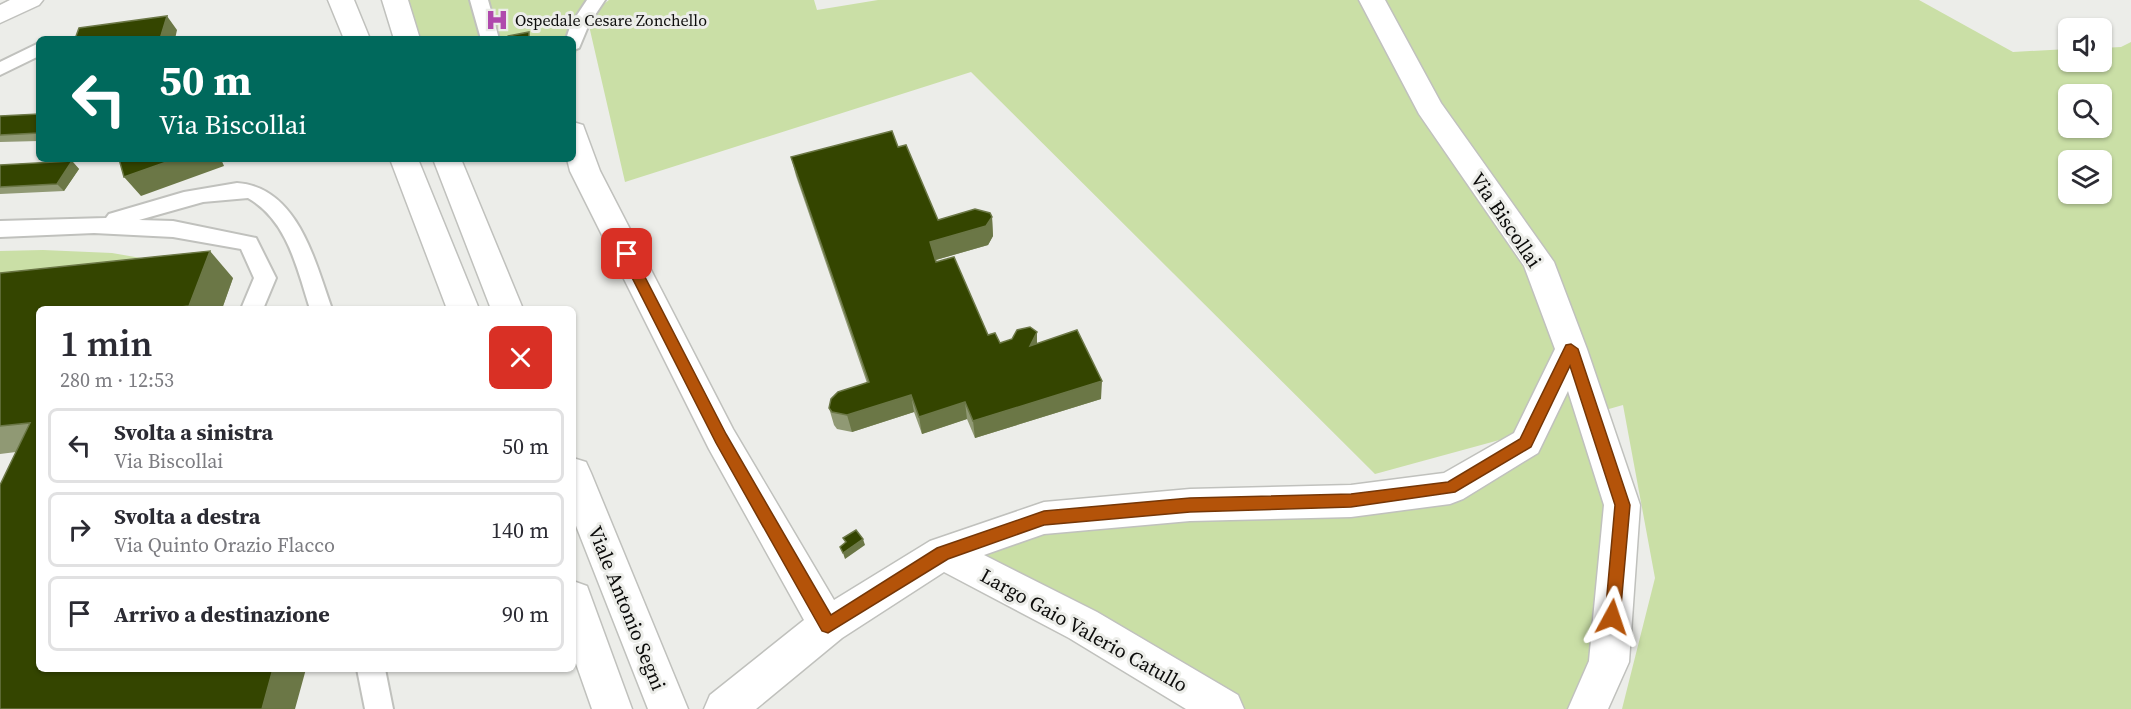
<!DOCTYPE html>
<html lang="it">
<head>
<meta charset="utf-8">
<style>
  body { margin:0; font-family:"Source Serif 4",serif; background:#f2f2f3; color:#2b2b33; height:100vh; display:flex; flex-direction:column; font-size:22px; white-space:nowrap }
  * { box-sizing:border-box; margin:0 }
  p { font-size:20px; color:#7c7c81 }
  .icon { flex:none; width:33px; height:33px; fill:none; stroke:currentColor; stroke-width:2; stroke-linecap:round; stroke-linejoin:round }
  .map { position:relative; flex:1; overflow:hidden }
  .drawer { position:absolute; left:36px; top:306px; width:540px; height:366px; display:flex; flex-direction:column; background:#fff; border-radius:9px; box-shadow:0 2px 4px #0004 }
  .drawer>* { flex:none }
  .top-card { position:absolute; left:36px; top:36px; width:540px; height:126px; border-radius:9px; box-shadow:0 2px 4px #0004; background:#00695c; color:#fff; overflow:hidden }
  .fabs { position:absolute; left:2058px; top:18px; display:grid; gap:12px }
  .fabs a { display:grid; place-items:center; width:54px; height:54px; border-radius:9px; background:#fff; box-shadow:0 2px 4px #0004; font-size:30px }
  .pin { position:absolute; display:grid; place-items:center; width:51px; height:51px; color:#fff; margin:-26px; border-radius:12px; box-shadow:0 3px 9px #0006 }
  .me { position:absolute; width:66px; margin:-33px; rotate:5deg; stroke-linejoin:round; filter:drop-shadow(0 0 4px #0008) }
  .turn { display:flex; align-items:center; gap:21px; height:126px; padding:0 24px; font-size:27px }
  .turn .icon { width:78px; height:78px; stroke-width:2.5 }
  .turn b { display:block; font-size:42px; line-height:51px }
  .round { display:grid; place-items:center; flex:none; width:63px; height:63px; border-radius:9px; background:#f2f2f3 }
  .head { display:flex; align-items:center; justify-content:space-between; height:102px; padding:0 24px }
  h1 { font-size:36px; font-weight:600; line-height:45px }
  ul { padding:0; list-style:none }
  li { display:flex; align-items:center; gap:18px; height:75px; margin:0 12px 9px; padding:0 12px; border:3px solid #e1e1e2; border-radius:9px }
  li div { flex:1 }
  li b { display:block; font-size:22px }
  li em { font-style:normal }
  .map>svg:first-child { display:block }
</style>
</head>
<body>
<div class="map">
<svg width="2131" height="709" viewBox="0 0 2131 709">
  <rect width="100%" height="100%" fill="#ecede9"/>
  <!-- green -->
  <path fill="#cadfa6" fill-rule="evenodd" d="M407 0H588L573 67V39H414Z
    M609 0H814L817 10 878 0H1919L2013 52 2068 49V62H2102V48L2121 47 2131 42V709H1622L1655 578 1623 405 1584 416 1611 502 1596 657 1573 709H1244L962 563 1044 518 1456 495 1543 428 1375 474 971 72 625 182 587 17ZM2068 94H2102V128H2068ZM2068 160H2102V194H2068Z
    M43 250 112 253 199 268 0 302V251Z"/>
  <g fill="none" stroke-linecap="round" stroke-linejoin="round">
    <!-- lane casing -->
    <g stroke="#c0c1bd" stroke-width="4">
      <path id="lane" d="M470 0H488L499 39H481Z
        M587 0H605L589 24 579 48 573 50V39H566L571 24Z
        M39 43V56L0 75V62Z
        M237 183C298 187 315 262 332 309H310C297 269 288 221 248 198L203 202 139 220 173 221 256 238 276 278 263 309H241L254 278 241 249 173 237 94 233 0 237V221L106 218 109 214 184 192Z
        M357 669H385L393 709H365Z"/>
    </g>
    <!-- street casing -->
    <g stroke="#c0c1bd" stroke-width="3">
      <path id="street" d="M10 0H43L39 5 0 23V5Z
        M1359 0H1385L1441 103 1554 262 1587 349 1640 505 1629 662 1608 709H1568L1589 661 1604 505 1568 391 1538 453 1463 499 1450 504 1351 517 1190 521 1044 534 984 555 1097 612 1238 695 1244 709H1186L1069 638 944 572 842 638 756 709H704L710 695 804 620 709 449 570 171 567 159H573V122L583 125 600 171 733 429 834 600 930 541 1044 502 1190 489 1351 485 1444 473 1514 433 1555 349 1524 266 1419 114Z"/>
    </g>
    <!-- secondary casing -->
    <g stroke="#c0c1bd" stroke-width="3">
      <path id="secondary" d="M328 0H354L370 39H344Z
        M382 0H408L420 39H394Z
        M390 159H418L479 309H447Z
        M433 159H461L523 309H491Z
        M573 458 586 462 591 473 688 709H648L573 518Z
        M573 581 587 586 632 709H592L573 655Z"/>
    </g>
    <!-- lane -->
    <use href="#lane" fill="#fff" fill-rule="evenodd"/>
    <!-- street -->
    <use href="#street" fill="#fff" fill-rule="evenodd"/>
    <!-- secondary -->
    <use href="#secondary" fill="#fff" fill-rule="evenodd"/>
  </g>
  <!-- wall -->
  <path fill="#909974" d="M39 114V141L0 142V116Z
    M898 147 938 220 992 217 993 236 988 245 936 260 988 335 1000 343 1037 332V344L1101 399 975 438 967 419 922 434 914 412 852 432 837 429 834 425 829 408 867 383 796 176 791 157Z
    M72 161 79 169 64 191 0 194V165Z
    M0 273 233 278 222 309H39V669L16 452 0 454Z"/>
  <!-- shaded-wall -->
  <path fill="#6b7746" d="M167 16 177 30 175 39H160Z
    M175 159H221L224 166 141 196 124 177Z
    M72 161 79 169 64 191 57 184Z
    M992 217 993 236 988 245 932 261 930 242Z
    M210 251 233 278 222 309H192L189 306Z
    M1037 332V350L1030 346Z
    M1102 381 1101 399 975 438 973 421Z
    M911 395 914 412 852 432 847 415Z
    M965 402 967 419 922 434 919 417Z
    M863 539 865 545 845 559 843 553Z
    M273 669H306L295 709H262Z"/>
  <!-- building -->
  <path fill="#344500" stroke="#6b7746" stroke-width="1.5" d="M167 16 160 39H75L79 28Z
    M529 32V39H508V36Z
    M39 114V133L0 135V116Z
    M892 131 898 147 906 145 938 220 975 209 990 213 992 217 986 226 930 242 936 262 954 257 988 335 995 333 1000 343 1012 339 1017 330 1030 327 1037 332 1030 346 1077 330 1102 381 973 421 965 402 919 417 911 395 847 415 832 412 829 408 831 399 838 392 869 382 791 157Z
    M119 159H175L124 177Z
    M72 161 57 184 0 187V165Z
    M210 251 189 306 164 309H39V669H273L262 709H0V485L30 423 0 426V273Z
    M856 530 863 539 843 553 840 547 846 542 843 538Z"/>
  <!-- route -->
  <path fill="#b45309" stroke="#753606" stroke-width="1.5" d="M627 249 631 250 726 434 831 615 937 548 1044 511 1190 498 1351 494 1448 482 1520 439 1566 345 1571 344 1578 349 1630 505 1620 617 1618 622 1612 624 1607 622 1605 617 1615 505 1570 366 1531 447 1455 492 1351 507 1190 512 1044 525 948 559 828 633 822 631 716 443 620 254Z"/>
  <!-- icons -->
  <defs>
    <g id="hospital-bare" transform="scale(1.8)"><path d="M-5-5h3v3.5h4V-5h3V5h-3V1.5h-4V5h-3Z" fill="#af49ad" stroke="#ecede9" stroke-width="2.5" paint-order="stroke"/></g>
  </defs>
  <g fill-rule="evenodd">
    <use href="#hospital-bare" x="497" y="20"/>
  </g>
  <g text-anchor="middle" stroke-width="6" stroke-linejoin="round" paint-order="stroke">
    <!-- far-poi labels -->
    <g font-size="16" fill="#0c0c0b" stroke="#ecede9" text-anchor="start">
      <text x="515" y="26">Ospedale Cesare Zonchello</text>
    </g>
    <!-- street labels -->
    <g font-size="20" fill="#0c0c0b" stroke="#ecede9">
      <text transform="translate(1506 220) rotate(56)" y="7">Via Biscollai</text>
      <text transform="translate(627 608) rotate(68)" y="7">Viale Antonio Segni</text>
      <text transform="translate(1084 630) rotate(29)" y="7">Largo Gaio Valerio Catullo</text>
    </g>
  </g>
</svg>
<div class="fabs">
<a><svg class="icon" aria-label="sound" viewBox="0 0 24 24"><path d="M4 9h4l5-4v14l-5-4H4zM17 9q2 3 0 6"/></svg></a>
<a><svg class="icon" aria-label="search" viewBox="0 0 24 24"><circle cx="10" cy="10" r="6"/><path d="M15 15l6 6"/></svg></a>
<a><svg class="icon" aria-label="layers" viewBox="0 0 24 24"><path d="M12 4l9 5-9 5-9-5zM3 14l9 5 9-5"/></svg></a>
</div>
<div class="pin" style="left:627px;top:254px;background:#d93025"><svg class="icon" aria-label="arrive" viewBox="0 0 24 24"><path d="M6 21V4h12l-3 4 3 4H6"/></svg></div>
<svg class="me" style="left:1612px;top:617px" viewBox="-20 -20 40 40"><path d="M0-17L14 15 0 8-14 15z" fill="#b45309" stroke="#fff" stroke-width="4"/></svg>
<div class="top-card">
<div class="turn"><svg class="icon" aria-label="left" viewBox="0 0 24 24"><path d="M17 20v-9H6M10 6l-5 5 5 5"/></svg><div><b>50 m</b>Via Biscollai</div></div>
</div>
<section class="drawer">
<div class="head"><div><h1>1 min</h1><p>280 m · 12:53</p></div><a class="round" style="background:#d93025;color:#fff"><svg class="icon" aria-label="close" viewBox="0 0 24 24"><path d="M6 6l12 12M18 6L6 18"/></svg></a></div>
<ul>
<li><svg class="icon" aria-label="left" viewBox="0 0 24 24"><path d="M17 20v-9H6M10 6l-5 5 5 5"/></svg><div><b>Svolta a sinistra</b><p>Via Biscollai</p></div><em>50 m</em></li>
<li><svg class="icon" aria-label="right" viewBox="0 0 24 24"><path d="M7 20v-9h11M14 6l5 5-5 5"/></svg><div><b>Svolta a destra</b><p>Via Quinto Orazio Flacco</p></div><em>140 m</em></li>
<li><svg class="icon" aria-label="arrive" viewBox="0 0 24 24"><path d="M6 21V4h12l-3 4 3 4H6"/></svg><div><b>Arrivo a destinazione</b></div><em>90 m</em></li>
</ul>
</section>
</div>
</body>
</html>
